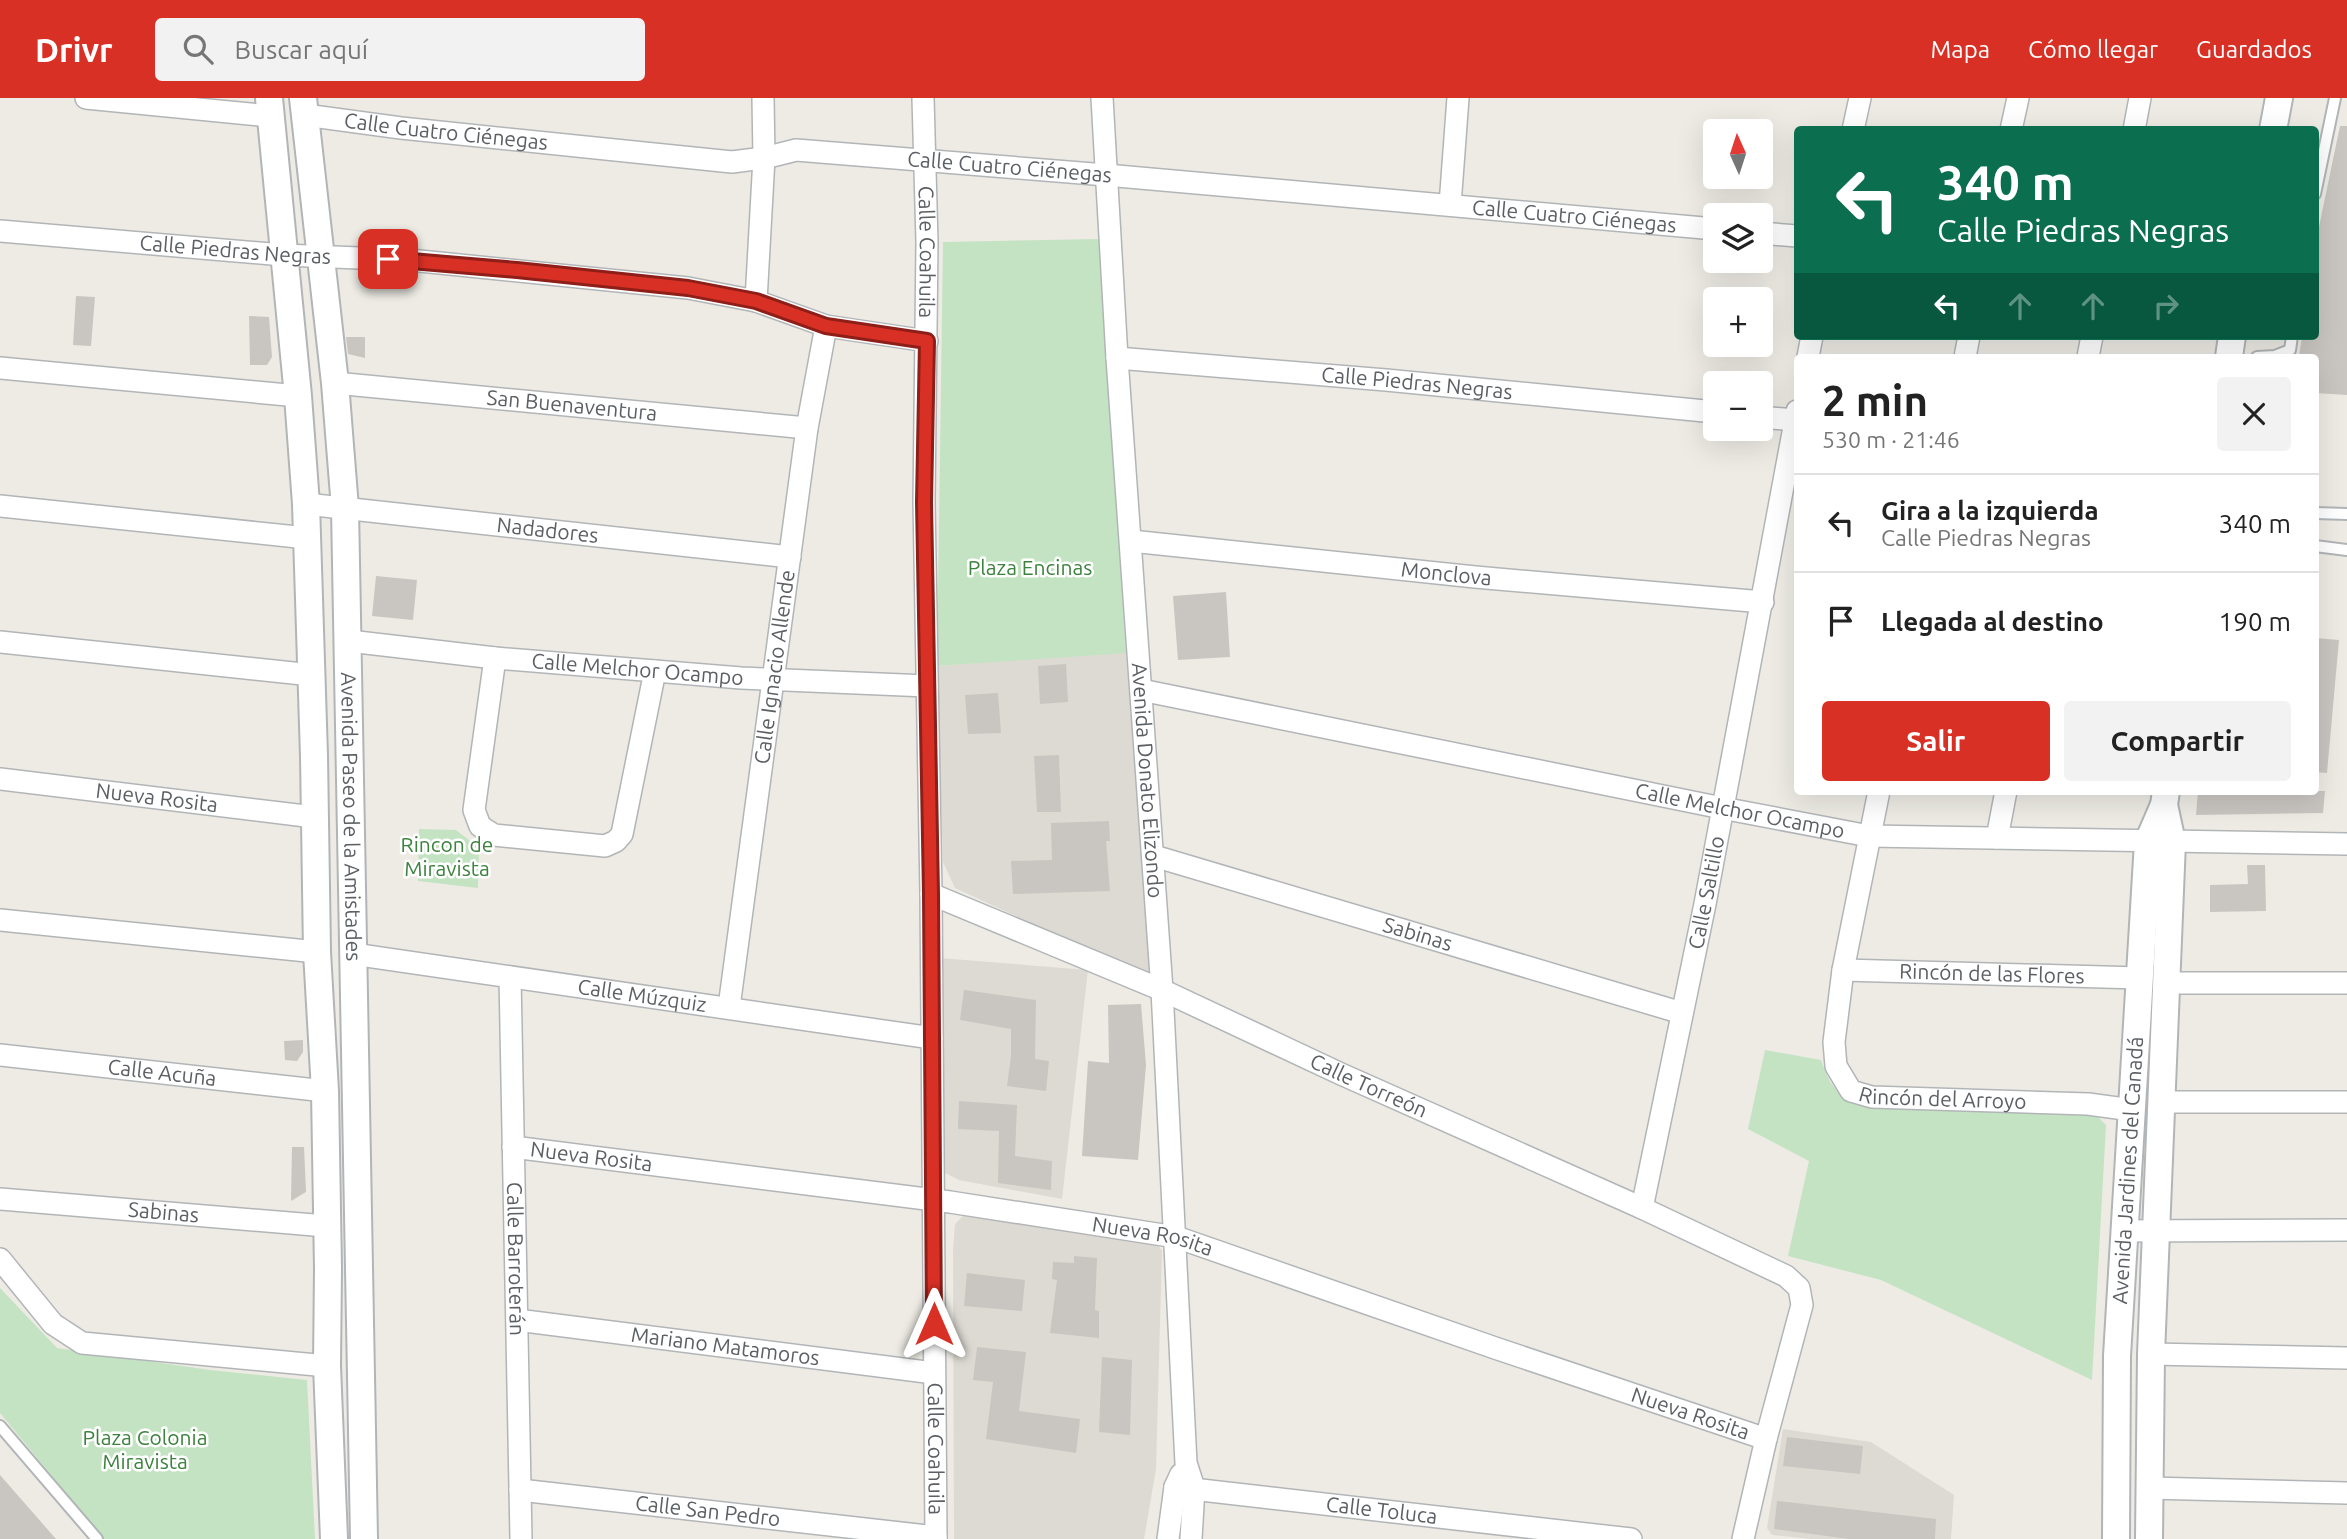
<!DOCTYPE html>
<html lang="es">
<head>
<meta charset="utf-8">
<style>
  body { margin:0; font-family:Ubuntu,sans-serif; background:#f2f2f2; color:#222; height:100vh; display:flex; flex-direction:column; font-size:26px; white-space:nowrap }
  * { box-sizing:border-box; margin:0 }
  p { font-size:23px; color:#767676 }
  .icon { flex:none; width:38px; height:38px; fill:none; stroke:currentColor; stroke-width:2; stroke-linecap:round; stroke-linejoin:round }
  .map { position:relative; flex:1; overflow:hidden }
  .panel { position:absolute; left:1794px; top:256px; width:525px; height:441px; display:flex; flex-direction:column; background:#fff; border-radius:7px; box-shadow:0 7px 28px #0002 }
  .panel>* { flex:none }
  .guide { position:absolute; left:1794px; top:28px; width:525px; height:214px; border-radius:7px; box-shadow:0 7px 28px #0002; background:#0b6e4f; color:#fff; overflow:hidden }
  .needle { width:46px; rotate:357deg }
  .tools { position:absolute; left:1703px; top:21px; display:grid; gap:14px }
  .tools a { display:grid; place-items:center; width:70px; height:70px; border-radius:7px; background:#fff; box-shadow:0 7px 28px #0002; font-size:35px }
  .pin { position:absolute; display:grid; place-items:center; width:60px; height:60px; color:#fff; margin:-30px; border-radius:14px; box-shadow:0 4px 10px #0006 }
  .me { position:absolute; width:77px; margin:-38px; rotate:0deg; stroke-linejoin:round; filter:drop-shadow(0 0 5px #0008) }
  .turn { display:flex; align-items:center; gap:24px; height:147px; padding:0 28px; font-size:32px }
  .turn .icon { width:91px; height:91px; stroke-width:2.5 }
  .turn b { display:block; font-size:49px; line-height:60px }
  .lanes { display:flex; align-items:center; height:66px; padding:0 28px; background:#0003; justify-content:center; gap:35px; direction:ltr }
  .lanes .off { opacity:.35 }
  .round { display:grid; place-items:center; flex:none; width:74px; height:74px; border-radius:7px; background:#f2f2f2 }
  .headline { display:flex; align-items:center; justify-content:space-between; height:119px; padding:0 28px }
  h1 { font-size:42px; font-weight:600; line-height:52px }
  .primary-button { display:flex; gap:14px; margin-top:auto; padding:14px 28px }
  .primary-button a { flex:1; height:80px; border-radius:7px; background:#d93025; color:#fff; font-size:28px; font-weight:600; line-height:80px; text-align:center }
  .primary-button a+a { background:#f2f2f2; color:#222 }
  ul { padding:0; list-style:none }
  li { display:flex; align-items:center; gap:21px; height:98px; padding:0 28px; border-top:2px solid #e0e0e0 }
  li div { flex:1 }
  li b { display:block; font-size:26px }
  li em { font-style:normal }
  header { display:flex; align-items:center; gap:42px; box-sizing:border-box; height:98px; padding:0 35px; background:#d93025; color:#fff }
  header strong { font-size:33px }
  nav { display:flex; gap:38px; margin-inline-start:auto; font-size:24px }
  .search { width:490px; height:63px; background:#f2f2f2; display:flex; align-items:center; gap:18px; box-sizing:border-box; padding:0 24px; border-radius:7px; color:#767676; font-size:26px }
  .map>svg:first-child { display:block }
</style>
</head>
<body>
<header>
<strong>Drivr</strong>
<div class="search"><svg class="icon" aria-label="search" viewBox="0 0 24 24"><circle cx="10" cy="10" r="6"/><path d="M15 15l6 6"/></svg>Buscar aquí</div>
<nav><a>Mapa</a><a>Cómo llegar</a><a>Guardados</a></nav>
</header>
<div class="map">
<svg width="2347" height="1441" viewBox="0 0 2347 1441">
  <rect width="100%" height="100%" fill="#edebe4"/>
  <!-- education -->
  <path fill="#dddad3" d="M1103 555H1126L1151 880 955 790 943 764 937 568Z
    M927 859 1088 872 1062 1101 959 1082 935 1070Z
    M964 1117 1155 1143 1162 1153 1156 1371 1144 1441H954L953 1150 955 1126Z
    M1783 1331 1871 1344 1954 1397 1951 1441H1811L1772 1437 1767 1430Z"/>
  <!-- green -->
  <path fill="#c4e3c3" d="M1100 141 1126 555 937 568 943 144Z
    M419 731 456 732 479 750 478 790 418 783Z
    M1765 952 1821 962C1830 987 1834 994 1859 1005L2094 1015 2106 1027 2092 1282 1881 1182 1788 1158 1809 1063 1748 1031Z
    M0 1190 57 1250 210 1272 307 1282 315 1441H104L0 1315Z"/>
  <!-- building -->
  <path fill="#c9c6c2" d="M2340 28H2347V297L2315 295V259H2299L2302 238H2315V148Z
    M76 198 95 199 91 248 73 247Z
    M249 218 269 219 272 259 267 267H250Z
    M346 239H365V260L348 256Z
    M376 478 417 482 413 522 372 518Z
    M1226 494 1230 559 1178 562 1173 498Z
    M2315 540 2339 542 2327 675 2315 674Z
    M1066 566 1068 604 1040 606 1038 568Z
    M998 595 1001 635 968 636 965 597Z
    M1059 657 1061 714H1037L1034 658Z
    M2198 693H2325L2323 715 2196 717Z
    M1109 723 1110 743H1106L1110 793 1013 796 1011 763 1052 762 1051 725Z
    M2247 767H2265L2266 813 2210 814V787L2248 786Z
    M964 892 1036 902 1035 961 1049 963 1046 993 1007 988 1011 958V931L960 922Z
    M1141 906 1146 967 1138 1062 1082 1058 1088 963 1109 965 1108 907Z
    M303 942V954L297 963 285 962 284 943Z
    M959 1003 1017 1007 1015 1058 1052 1063 1051 1092 998 1085 999 1033 958 1031Z
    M292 1049H304L306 1094 291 1103Z
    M1074 1158 1097 1160 1095 1212 1099 1213V1240L1050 1235 1057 1182 1052 1181 1053 1164 1074 1165Z
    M967 1175 1025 1182 1022 1213 964 1208Z
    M977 1249 1026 1254 1019 1313 1080 1321 1076 1355 986 1341 993 1284 973 1282Z
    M1102 1259 1132 1262 1130 1337 1099 1334Z
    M1787 1339 1863 1348 1860 1376 1783 1368Z
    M0 1377 56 1441H0Z
    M1777 1403 1936 1421 1935 1441H1849L1774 1431Z"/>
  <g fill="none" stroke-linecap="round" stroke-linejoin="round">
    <!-- service casing -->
    <g stroke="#b2b5b8" stroke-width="14">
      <path id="service" d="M2315 96 2335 0
        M2257 259 2275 258 2290 252 2292 238
        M2315 415 2347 416
        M2315 448 2347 452
        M0 1328 97 1441"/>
    </g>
    <!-- minor casing -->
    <g stroke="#b2b5b8" stroke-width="24">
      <g id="minor">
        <path d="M86 0 270 18"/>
        <path id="s1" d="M923 0 927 144 924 404 931 796 936 1441"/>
        <path id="s2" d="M1102 0 1117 260 1162 892 1186 1365 1194 1390 1191 1441"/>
        <path id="s3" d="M305 17 401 30 732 64 764 60 796 52 1106 77 1715 131"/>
        <path d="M1853 32 1860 0"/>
        <path d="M2011 32 2018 0"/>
        <path d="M2134 32 2140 0"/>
        <path d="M1450 107 1458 0"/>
        <path id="s4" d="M0 133 283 157 410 162 688 190 756 203 826 228 927 243"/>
        <path d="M1760 135 1797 138"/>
        <path d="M756 203 764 60 763 0"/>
        <path d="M1808 259 1812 238"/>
        <path d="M1965 259 1969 238"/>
        <path d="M2088 259 2092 238"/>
        <path id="s5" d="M1117 260 1386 282 1715 314"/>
        <path d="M0 270 298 298"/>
        <path id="s6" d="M335 285 807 330"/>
        <path d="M1760 319 1796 322"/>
        <path id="s7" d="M306 406 790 459"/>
        <path d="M0 408 307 440"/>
        <path id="s8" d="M1131 443 1475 479 1763 504"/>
        <path id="s9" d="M349 543 495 560 741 580 927 588"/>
        <path d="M0 544 312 577"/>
        <path d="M495 560 474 712 480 728 494 737 605 748 616 743 622 736 655 573"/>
        <path id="s10" d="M1141 592 1722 710 1869 738 2347 746"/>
        <path id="s11" d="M0 681 314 719"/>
        <path id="s12" d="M1879 693 1843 872 1834 944 1836 968 1851 993 1872 999 2088 1006 2132 1012"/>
        <path d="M1997 740 2006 693"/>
        <path id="s13" d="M1154 758 1682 915"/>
        <path id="s14" d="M931 796 1162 892 1341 976 1642 1110 1786 1178 1799 1190 1802 1207 1766 1341 1743 1441"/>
        <path d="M0 822 317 854"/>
        <path id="s15" d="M353 856 932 940"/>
        <path id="s16" d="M1843 872 2139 880"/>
        <path id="s17" d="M510 879 521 1441"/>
        <path d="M2166 885H2347"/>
        <path id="s18" d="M729 909 807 330 826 228"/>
        <path id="s19" d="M0 957 325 993"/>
        <path d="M2161 1004H2347"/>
        <path id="s20" d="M513 1049 950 1104 1176 1139 1498 1251 1766 1341"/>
        <path id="s21" d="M0 1101 326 1128"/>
        <path id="s22" d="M1642 1110 1705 806 1797 313"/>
        <path d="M2123 1133 2347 1132"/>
        <path d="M0 1161 53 1226 82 1245 327 1268"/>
        <path id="s23" d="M517 1222 934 1275"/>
        <path d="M2151 1256 2347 1260"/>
        <path id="s24" d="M1175 1389 1631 1441"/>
        <path d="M2149 1390 2347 1395"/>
        <path id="s25" d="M520 1392 936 1439"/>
        <path d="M1168 1441 1175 1389 1181 1376"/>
      </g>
    </g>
    <!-- tertiary casing -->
    <g stroke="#b2b5b8" stroke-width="30">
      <g id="tertiary">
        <path d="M269 0 298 298 306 406 314 658 317 854 325 993 328 1171 327 1268 334 1441"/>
        <path id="s26" d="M303 0 335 285 345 410 364 1441"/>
        <path d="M2273 32 2279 0"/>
        <path d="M2229 259 2232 238"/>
        <path id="s27" d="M2116 1441 2117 1258 2148 744 2164 707 2166 693"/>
        <path d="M2149 1441 2151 1256 2172 744 2164 707"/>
      </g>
    </g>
    <!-- service -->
    <use href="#service" stroke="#fff" stroke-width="10"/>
    <!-- minor -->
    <use href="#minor" stroke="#fff" stroke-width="21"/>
    <!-- tertiary -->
    <use href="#tertiary" stroke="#fff" stroke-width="26"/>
  </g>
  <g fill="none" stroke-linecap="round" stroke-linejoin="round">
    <!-- route casing -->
    <g stroke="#8d1f18" stroke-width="18">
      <path id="route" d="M388 161 517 172 688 190 756 203 826 228 927 243 924 404 931 796 934 1226"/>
    </g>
    <!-- route -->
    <use href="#route" stroke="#d93025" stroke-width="12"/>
  </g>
  <g text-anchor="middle" stroke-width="5" stroke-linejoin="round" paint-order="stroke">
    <!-- street labels -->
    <g font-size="21" fill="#5c6064" stroke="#fff">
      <text dy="7" stroke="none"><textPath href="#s3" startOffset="142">Calle Cuatro Ciénegas</textPath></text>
      <text dy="7" stroke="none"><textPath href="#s3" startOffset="709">Calle Cuatro Ciénegas</textPath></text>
      <text dy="7" stroke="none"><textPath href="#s3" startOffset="1276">Calle Cuatro Ciénegas</textPath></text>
      <text dy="7" stroke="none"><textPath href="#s4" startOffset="236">Calle Piedras Negras</textPath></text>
      <text dy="7" stroke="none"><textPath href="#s1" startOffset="154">Calle Coahuila</textPath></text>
      <text dy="7" stroke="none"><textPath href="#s5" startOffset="301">Calle Piedras Negras</textPath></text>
      <text dy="7" stroke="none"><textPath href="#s6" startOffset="238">San Buenaventura</textPath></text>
      <text dy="7" stroke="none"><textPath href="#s7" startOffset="243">Nadadores</textPath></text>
      <text dy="7" stroke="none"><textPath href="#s8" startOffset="317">Monclova</textPath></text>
      <text dy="7" stroke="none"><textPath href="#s18" startOffset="343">Calle Ignacio Allende</textPath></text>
      <text dy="7" stroke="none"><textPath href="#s9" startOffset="290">Calle Melchor Ocampo</textPath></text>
      <text dy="7" stroke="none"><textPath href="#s2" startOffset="684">Avenida Donato Elizondo</textPath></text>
      <text dy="7" stroke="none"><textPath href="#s11" startOffset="158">Nueva Rosita</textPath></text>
      <text dy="7" stroke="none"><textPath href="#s10" startOffset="611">Calle Melchor Ocampo</textPath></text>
      <text dy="7" stroke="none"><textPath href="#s26" startOffset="721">Avenida Paseo de la Amistades</textPath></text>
      <text dy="7" stroke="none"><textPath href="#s22" startOffset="322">Calle Saltillo</textPath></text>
      <text dy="7" stroke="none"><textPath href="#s13" startOffset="275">Sabinas</textPath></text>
      <text dy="7" stroke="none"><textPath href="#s16" startOffset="149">Rincón de las Flores</textPath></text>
      <text dy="7" stroke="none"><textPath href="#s15" startOffset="292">Calle Múzquiz</textPath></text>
      <text dy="7" stroke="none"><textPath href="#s19" startOffset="163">Calle Acuña</textPath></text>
      <text dy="7" stroke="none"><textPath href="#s14" startOffset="478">Calle Torreón</textPath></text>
      <text dy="7" stroke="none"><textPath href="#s12" startOffset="401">Rincón del Arroyo</textPath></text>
      <text dy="7" stroke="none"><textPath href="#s20" startOffset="79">Nueva Rosita</textPath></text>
      <text dy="7" stroke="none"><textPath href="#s27" startOffset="369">Avenida Jardines del Canadá</textPath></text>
      <text dy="7" stroke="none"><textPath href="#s21" startOffset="164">Sabinas</textPath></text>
      <text dy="7" stroke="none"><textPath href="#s20" startOffset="646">Nueva Rosita</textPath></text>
      <text dy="7" stroke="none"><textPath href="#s17" startOffset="282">Calle Barroterán</textPath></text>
      <text dy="7" stroke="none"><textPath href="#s23" startOffset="210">Mariano Matamoros</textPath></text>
      <text dy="7" stroke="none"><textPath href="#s20" startOffset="1213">Nueva Rosita</textPath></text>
      <text dy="7" stroke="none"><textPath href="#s1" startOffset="1351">Calle Coahuila</textPath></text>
      <text dy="7" stroke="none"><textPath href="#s25" startOffset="189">Calle San Pedro</textPath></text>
      <text dy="7" stroke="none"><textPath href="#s24" startOffset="208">Calle Toluca</textPath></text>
    </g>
    <!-- park labels -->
    <g font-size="21" fill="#3d823e" stroke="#fff">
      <text x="1030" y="477">Plaza Encinas</text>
      <text x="447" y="754">Rincon de<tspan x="447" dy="24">Miravista</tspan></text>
      <text x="145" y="1347">Plaza Colonia<tspan x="145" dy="24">Miravista</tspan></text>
    </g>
  </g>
</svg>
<div class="tools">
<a><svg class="needle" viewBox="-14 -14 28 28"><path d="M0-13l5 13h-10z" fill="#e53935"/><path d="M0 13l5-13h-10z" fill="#767676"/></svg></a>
<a><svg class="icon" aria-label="layers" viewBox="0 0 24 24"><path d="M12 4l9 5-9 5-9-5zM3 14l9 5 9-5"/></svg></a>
<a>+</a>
<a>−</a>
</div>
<div class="pin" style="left:388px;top:161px;background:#d93025"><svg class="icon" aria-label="arrive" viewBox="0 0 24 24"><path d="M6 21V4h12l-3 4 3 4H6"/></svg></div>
<svg class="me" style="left:934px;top:1226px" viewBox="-20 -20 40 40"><path d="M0-17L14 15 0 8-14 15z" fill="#d93025" stroke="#fff" stroke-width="4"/></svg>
<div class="guide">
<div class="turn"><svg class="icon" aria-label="left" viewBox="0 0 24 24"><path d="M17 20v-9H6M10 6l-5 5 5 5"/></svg><div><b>340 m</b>Calle Piedras Negras</div></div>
<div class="lanes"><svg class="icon" aria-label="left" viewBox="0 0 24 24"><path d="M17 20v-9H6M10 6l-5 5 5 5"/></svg><svg class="icon off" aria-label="ahead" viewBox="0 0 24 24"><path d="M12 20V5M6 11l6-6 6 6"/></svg><svg class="icon off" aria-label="ahead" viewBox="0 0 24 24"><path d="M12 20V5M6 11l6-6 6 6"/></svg><svg class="icon off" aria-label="right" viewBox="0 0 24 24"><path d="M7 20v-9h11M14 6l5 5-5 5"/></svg></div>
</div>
<section class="panel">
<div class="headline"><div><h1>2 min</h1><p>530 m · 21:46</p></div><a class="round"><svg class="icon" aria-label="close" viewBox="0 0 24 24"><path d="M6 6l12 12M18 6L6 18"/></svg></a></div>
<ul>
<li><svg class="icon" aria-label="left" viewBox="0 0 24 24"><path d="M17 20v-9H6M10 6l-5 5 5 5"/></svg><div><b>Gira a la izquierda</b><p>Calle Piedras Negras</p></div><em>340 m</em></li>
<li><svg class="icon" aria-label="arrive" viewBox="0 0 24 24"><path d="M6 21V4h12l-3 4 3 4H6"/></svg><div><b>Llegada al destino</b></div><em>190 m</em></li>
</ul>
<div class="primary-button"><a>Salir</a><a>Compartir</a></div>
</section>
</div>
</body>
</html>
